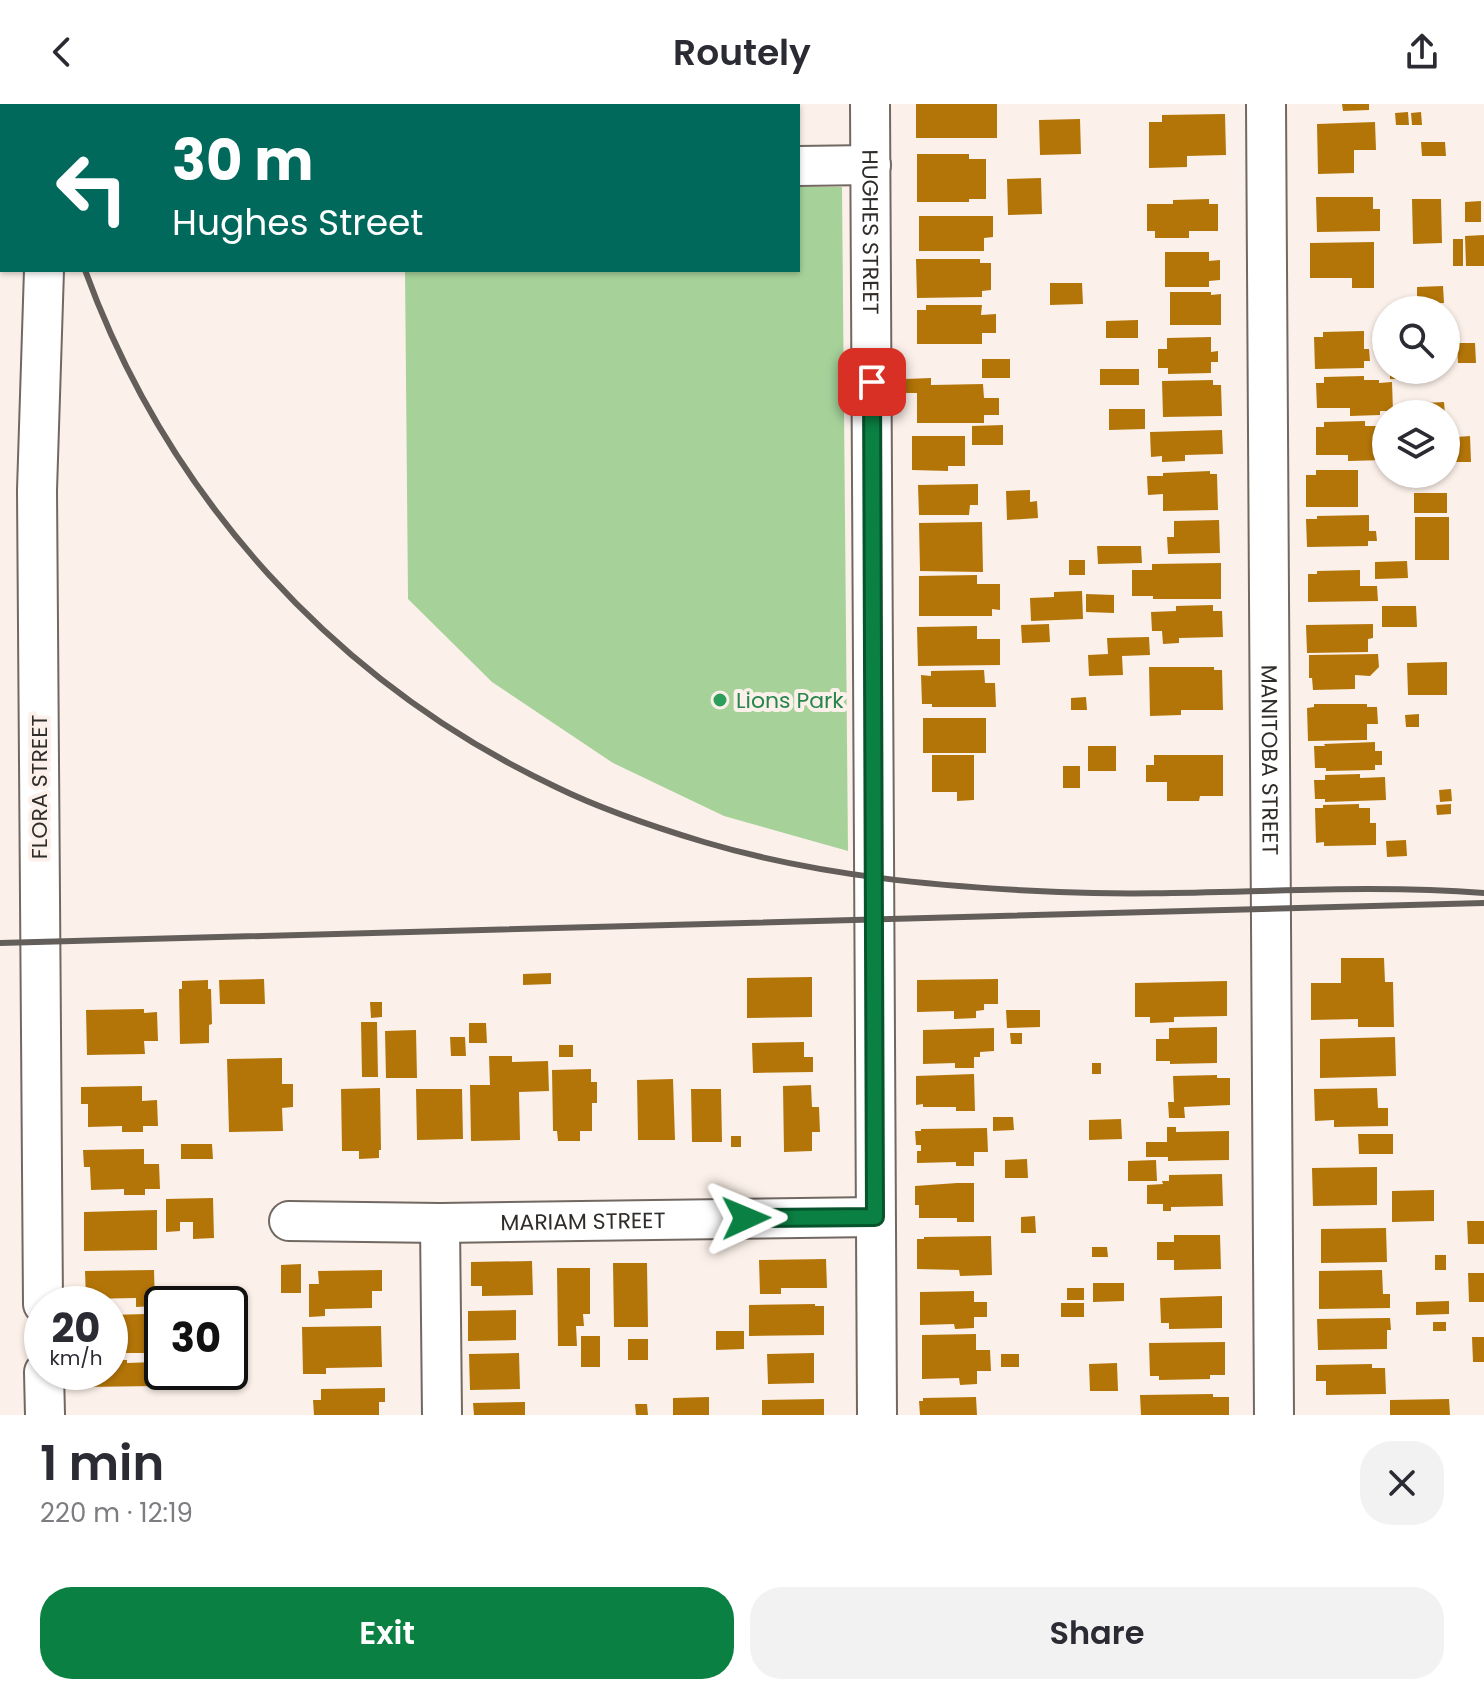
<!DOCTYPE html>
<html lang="en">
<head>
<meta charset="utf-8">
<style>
  body { margin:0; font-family:Poppins,sans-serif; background:#f2f2f3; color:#2b2b33; height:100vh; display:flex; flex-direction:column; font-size:30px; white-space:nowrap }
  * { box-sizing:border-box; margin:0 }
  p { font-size:26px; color:#7c7c81 }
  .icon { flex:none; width:44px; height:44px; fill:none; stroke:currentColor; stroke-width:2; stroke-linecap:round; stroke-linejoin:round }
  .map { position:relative; height:1311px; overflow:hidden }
  .details { display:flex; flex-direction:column; background:#fff; flex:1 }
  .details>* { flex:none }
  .banner { position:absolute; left:0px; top:0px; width:800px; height:168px; box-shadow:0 2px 6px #0004; background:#00695c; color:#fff; overflow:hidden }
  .fabs { position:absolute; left:1372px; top:192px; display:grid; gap:16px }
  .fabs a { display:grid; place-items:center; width:88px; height:88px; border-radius:50%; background:#fff; box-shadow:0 2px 6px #0004; font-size:40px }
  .speed { position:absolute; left:24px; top:1182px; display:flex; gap:16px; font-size:40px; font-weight:700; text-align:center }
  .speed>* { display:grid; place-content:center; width:104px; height:104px; border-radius:50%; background:#fff; box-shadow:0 2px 6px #0004; line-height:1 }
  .speed small { font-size:20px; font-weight:400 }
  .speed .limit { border:4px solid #111; border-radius:12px; background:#fff; color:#111 }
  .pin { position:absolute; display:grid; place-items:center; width:68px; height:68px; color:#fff; margin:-34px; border-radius:16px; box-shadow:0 4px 12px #0006 }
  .me { position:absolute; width:88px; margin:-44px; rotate:89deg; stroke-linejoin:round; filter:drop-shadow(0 0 6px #0008) }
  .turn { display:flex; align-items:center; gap:28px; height:168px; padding:0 40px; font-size:36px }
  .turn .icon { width:104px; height:104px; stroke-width:2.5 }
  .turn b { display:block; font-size:56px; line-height:68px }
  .round { display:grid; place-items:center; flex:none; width:84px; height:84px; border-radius:32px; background:#f2f2f3 }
  .summary { display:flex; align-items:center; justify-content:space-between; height:136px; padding:0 40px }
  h1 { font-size:48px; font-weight:600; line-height:60px }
  .button { display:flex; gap:16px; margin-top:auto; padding:16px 40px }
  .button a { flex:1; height:92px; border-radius:32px; background:#0b8043; color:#fff; font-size:32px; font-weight:600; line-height:92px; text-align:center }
  .button a+a { background:#f2f2f3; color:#2b2b33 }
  header { display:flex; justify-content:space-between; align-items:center; height:104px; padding:0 40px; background:#fff; font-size:36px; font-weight:600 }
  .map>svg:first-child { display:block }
</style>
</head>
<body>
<header><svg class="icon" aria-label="back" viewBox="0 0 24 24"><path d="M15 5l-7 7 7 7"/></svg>Routely<svg class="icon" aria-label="share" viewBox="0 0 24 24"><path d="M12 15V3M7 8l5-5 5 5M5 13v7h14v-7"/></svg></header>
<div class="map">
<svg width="1484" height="1311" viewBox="0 0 1484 1311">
  <rect width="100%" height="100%" fill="#fcf1ea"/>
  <!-- green -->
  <path fill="#a6d29a" d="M798 83H842L848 747 724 712 613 659 492 578 408 495 405 166H798Z"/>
  <!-- building -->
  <path fill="#b47508" d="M916 0H997V34H916Z
    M1342 0H1369V6L1343 7Z
    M1408 8 1409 21H1396L1395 9Z
    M1421 8 1422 21H1412L1411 9Z
    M1225 10 1226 51 1187 52V63L1149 64V18H1162V11Z
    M1080 15 1081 50 1040 51 1039 16Z
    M1375 18 1376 46H1354V69L1318 70 1317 20Z
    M1421 38H1445L1446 52H1422Z
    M917 50H969V55H986V95H969V98H917Z
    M1041 74 1042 110 1008 111 1007 75Z
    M1316 93H1373V105H1380V127L1317 128Z
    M1209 95V100H1218V127H1189V134H1155V127H1147V100H1173V96Z
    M1412 95H1441L1442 139 1413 140Z
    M1481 97V118H1465V98Z
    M919 112H993V133L984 134V147H919Z
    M1484 131V162H1466L1465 132Z
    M1453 135H1463V162H1453Z
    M1374 138V184H1352V174H1310V139Z
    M1165 148H1209V157L1220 156V176L1209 177V183H1165Z
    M916 155H980V159H991V186L982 187V193L917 194Z
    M1050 179H1082L1083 200 1050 201Z
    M1443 182 1444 199 1417 200V183Z
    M1170 188H1211V191L1221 190V221H1170Z
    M926 201H982L981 211 996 210V229H982V240H917V206H926Z
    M1138 216V234H1106V217Z
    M1364 227V245H1369L1370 257H1364V264L1315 265 1314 233H1323V228Z
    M1211 233V248L1218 247V258H1211V269L1168 270V264H1158V245H1167V234Z
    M1457 239H1475L1476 259H1458Z
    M982 255H1010V274H982Z
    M1100 265H1139V281H1100Z
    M1390 266H1430V275H1390Z
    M1364 272V276H1379V279L1392 278 1393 307H1380V311L1350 312V304H1317L1316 279H1324V273Z
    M931 274V281L983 280 984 294H999V311H984V319H917V289H905V275Z
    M1213 276V281H1221L1222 312 1163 313 1162 277Z
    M1444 298 1445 310H1425V299Z
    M1109 305H1145V325L1109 326Z
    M1365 317V322H1380L1381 330 1386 329V356L1348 357V351H1316V323H1324V318Z
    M1003 321V341H972V322Z
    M1222 326 1223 350 1185 351V357L1162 358V352L1151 353 1150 328Z
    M912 332H965V362H948V367L912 366Z
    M1470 332 1471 358H1456V333Z
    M1316 366H1358V403H1306V371H1316Z
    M1210 367V370H1217L1218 406 1163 407V390L1148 391 1147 372H1163V369Z
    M978 380V401H970L969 411H919L918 381Z
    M1030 386V398L1037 397 1038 414 1007 416 1006 387Z
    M1414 389H1447V409H1414Z
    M1369 411V427H1376L1377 437H1368V442L1307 443 1306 415H1317V412Z
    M1415 413H1449V456H1415Z
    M1219 416 1220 449 1168 450 1167 433H1174V417Z
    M982 418 983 468 920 467 919 419Z
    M1097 442H1141L1142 459 1098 460Z
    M1069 456H1085V471H1069Z
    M1407 457 1408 474 1375 475V458Z
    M1221 459V495H1153V492H1132V466H1152V460Z
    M1360 466V482H1377L1378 497 1308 498V470H1317V467Z
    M977 471V480H1000V506L992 505V512H919V472Z
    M1082 487 1083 515 1031 517 1030 494 1054 493V488Z
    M1086 490 1114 491V509L1086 508Z
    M1213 501V507H1222L1223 533 1179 534V539L1163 540 1162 527H1152L1151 508 1176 507V502Z
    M1382 502H1416L1417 523H1382Z
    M1049 520 1050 538 1022 539 1021 521Z
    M1373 520V534L1368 535V548L1307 549 1306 521Z
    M977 522V535H1000V561L918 562 917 523Z
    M1149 533 1150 551 1122 552 1123 571 1089 572 1088 551 1108 550 1107 534Z
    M1378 550 1379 563 1370 572 1355 571V585L1313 586 1312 574H1309V551Z
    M1447 558V591H1408L1407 559Z
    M1149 563H1214V566H1222L1223 606H1181V611L1150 612Z
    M984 566 985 579H995L996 603H932V600H922L921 571 931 572V567Z
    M1086 593 1087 606H1071V594Z
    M1314 600H1367V603H1377L1378 620H1367V636L1308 637 1307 604 1314 603Z
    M1419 610V623H1406L1405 611Z
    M923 614H986V649H923Z
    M1375 638V647H1382V661H1375V666L1326 667V664H1315L1314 642H1325L1324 640Z
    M1088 642H1116V667H1088Z
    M932 651H974V696L957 697V688H932Z
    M1154 651H1223V692H1200L1199 697H1167V678H1146V661H1154Z
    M1063 662H1080V684H1063Z
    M1360 670V674L1385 673 1386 696 1325 698V695H1315L1314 676H1325V671Z
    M1451 685 1452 697 1440 698 1439 686Z
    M1359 700V704H1370V719H1376V741L1324 742V738L1316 739 1315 704H1323V701Z
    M1451 700V710L1437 711 1436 701Z
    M1406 736 1407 752 1387 753 1386 737Z
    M1341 854H1384L1385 878H1393L1394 923H1358V915L1311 916V879H1341Z
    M551 869V880L523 881V870Z
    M812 873V913L747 914V874Z
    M264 875 265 900H220L219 876Z
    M998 875V900H984V906L976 907V914L954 915V907L917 908V876Z
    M208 876V885H211L212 920 209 921V939L180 940 179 885H182V877Z
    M1227 877V912L1174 913V918L1150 919V913H1135V879Z
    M370 898H382V913L371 914Z
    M144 905V909L157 908 158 937H144L145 950 87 951 86 906Z
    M1006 906H1040V923L1007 924Z
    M361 918H377L378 973H362Z
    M469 919H486L487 939H469Z
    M1217 923V959L1170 960V957H1156V935H1169V924Z
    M994 924V947L980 948V953H974V964H955V959L923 960V926Z
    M416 926 417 974H386L385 927Z
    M1010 929H1022V940H1011Z
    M450 933H465L466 952H451Z
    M1395 933 1396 972 1320 974V935Z
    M804 938V953H813V968L753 969 752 939Z
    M559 941H573V953H559Z
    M489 952H512V958L548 957 549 987 519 988 520 1036 471 1037 470 981H490Z
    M282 954V980H293V1003L282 1004 283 1027 229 1028 227 955Z
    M1092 959H1101V970H1092Z
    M591 965V978H597V999H592V1027H580V1037H558L557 1027H553L552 966Z
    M974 970 975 1007H956V1003H923V1000L916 1001V972Z
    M1217 971V974H1230V1001L1184 1003 1185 1014H1169L1168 998H1174L1173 972Z
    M673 975 675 1036H638L637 976Z
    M811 981 812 1003H819L820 1028H812V1047L784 1048 783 982Z
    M142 982V997L157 996 158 1022H143V1028H122V1022L88 1023V1000H81V983Z
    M380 984 381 1046H379V1054L359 1055V1047H342L341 985Z
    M1377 984 1378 1004H1388V1022L1334 1023V1016L1315 1017 1314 985Z
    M416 985H462L463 1035 417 1036Z
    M691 985H721L722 1038H692Z
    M993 1013H1013L1014 1026 993 1027Z
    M1121 1015 1122 1035 1089 1036V1016Z
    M1167 1023H1176V1028L1229 1027V1056L1168 1057V1053H1146V1038H1167Z
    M987 1024 988 1048H974V1062H956V1058L917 1059V1047H921V1041H916L915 1027H921V1025Z
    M1358 1030H1393V1050H1359Z
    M731 1032H741V1043H731Z
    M181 1040H212L213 1055H181Z
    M144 1045V1060H159L160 1085H145V1091H124V1085L91 1086 90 1063H84L83 1046Z
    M1027 1055 1028 1074H1005V1056Z
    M1156 1056 1157 1077H1128V1057Z
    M1377 1063V1101L1313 1102 1312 1064Z
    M1222 1070 1223 1102 1171 1103V1107H1163V1100H1147V1081L1163 1080 1162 1077H1169V1071Z
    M957 1079H974V1118H957V1114H919V1101H915V1082Z
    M1434 1086V1117L1392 1118V1087Z
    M213 1094 214 1134 193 1135V1118H180V1127L166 1128V1095Z
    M157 1106V1146L84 1147V1108Z
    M1035 1112 1036 1129H1021V1113Z
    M1467 1117H1484V1140H1468Z
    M1386 1124 1387 1158 1321 1159V1125Z
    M1174 1131H1220L1221 1165 1174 1166V1156H1157V1138H1174Z
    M991 1132 992 1171 960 1172 959 1166 917 1165V1135H924V1133Z
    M1092 1143H1107L1108 1153H1092Z
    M1435 1151H1446V1166H1435Z
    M826 1155 827 1184H781V1190H760L759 1156Z
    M532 1157 533 1191 482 1192V1182H471V1158Z
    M613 1159H647L648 1223H614Z
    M301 1160V1189H281V1161Z
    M557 1164H590V1210H583L584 1222H576L577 1242H558Z
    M154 1166 155 1202 136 1203V1194L86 1195 85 1167Z
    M382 1166V1187H372V1204L325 1205V1212L309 1213V1180H319L318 1167Z
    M1382 1166 1383 1190H1390V1204L1319 1205V1167Z
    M1468 1169H1484V1198H1469Z
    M1093 1179H1124V1197L1093 1198Z
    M1067 1184H1084V1196H1067Z
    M974 1187V1198H987V1213H974V1224L955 1225 954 1220 920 1221V1188Z
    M1222 1192V1224L1169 1225V1219H1161L1160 1194Z
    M1449 1197V1210L1416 1211V1198Z
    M1061 1199H1084V1213H1061Z
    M815 1200V1202H824V1231L749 1232V1201Z
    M516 1206V1236L468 1237V1207Z
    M146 1210V1249H110V1211Z
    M1386 1214H1390L1391 1226H1387V1245L1318 1246 1317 1215Z
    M1433 1218H1446V1227H1433Z
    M381 1222 382 1263 326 1264V1270H303L302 1223Z
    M716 1227H744V1245L716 1246Z
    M976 1230V1246H990L991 1267H977V1280L960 1281 959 1274 922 1275V1231Z
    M581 1232H600V1263H581Z
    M1472 1233H1484V1258H1473Z
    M628 1235H648V1256H628Z
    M1225 1238V1271H1210V1275L1159 1276V1272H1150L1149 1239Z
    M519 1249 520 1285 470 1286 469 1250Z
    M814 1249V1279L768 1280 767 1250Z
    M1001 1250H1019V1263H1001Z
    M110 1256H127V1259L155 1258 156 1282 85 1283V1268H110Z
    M1117 1259 1118 1287H1090L1089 1260Z
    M1372 1260V1264H1385L1386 1290 1326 1291V1277H1316V1261Z
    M385 1284V1298H379V1311H314L313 1296H321V1285Z
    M1213 1290V1293H1229V1311H1141L1140 1291Z
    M709 1293V1311H673V1294Z
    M976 1293 977 1311H920L919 1297H923V1294Z
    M824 1295V1311H762V1296Z
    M1449 1295 1450 1311H1390V1296Z
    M525 1298V1311H474L473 1299Z
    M635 1300H647L648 1311H636Z"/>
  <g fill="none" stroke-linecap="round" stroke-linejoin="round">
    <!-- minor casing -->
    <g stroke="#716862" stroke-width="42">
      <g id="minor">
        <path id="s1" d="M870 0 877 1311"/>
        <path id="s2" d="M1266 0 1274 1311"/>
        <path d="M64 2 65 0"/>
        <path d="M798 62 871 61"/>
        <path id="s3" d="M289 1117 440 1119 875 1113"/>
        <path d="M440 1119 442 1311"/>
        <path d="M43 1200 37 386 44 166"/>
        <path d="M44 1268 45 1311"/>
      </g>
    </g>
    <!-- minor -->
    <use href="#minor" stroke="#fff" stroke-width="38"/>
    <!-- rail -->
    <path stroke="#645e5a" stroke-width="6" d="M38 0V2
      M85 166C168 394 336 579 556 683 603 706 654 723 704 738 818 772 940 783 1059 788 1201 794 1342 778 1484 789
      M0 839 1484 799"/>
  </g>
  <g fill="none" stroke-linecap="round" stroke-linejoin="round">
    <!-- route casing -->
    <g stroke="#07532c" stroke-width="20">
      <path id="route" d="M746 1114 875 1113 872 278"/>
    </g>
    <!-- route -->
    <use href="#route" stroke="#0b8043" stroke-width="14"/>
  </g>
  <!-- markers -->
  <circle fill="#2e9e5b" stroke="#fcf1ea" stroke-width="3" cx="720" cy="596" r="8"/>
  <g text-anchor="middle" stroke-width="8" stroke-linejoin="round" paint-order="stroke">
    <!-- street labels -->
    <g font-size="22" fill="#302c29" stroke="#fcf1ea">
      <text dy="8" stroke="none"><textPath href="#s1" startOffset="128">HUGHES STREET</textPath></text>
      <text dy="8" stroke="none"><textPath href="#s2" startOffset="656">MANITOBA STREET</textPath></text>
      <text transform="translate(39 683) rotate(-90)" y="8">FLORA STREET</text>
      <text dy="8" stroke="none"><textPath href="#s3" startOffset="294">MARIAM STREET</textPath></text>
    </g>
    <!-- leisure labels -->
    <g font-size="22" fill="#27864d" stroke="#fcf1ea" text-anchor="start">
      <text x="736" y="604">Lions Park</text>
    </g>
  </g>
</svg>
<div class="fabs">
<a><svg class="icon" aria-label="search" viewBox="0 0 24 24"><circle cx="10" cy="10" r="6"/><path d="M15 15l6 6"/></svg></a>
<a><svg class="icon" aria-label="layers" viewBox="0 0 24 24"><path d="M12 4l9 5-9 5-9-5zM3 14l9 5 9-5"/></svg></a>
</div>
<div class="speed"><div>20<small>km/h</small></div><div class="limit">30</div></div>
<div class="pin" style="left:872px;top:278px;background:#d93025"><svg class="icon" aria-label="arrive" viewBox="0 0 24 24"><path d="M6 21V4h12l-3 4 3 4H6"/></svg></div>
<svg class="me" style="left:746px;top:1114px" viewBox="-20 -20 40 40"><path d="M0-17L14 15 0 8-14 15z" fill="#0b8043" stroke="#fff" stroke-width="4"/></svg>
<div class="banner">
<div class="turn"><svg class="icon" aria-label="left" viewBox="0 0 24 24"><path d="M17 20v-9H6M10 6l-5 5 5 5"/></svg><div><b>30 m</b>Hughes Street</div></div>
</div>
</div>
<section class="details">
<div class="summary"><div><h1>1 min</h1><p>220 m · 12:19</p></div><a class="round"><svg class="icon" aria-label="close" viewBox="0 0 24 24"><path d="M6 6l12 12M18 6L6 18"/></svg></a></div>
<div class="button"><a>Exit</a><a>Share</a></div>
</section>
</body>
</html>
